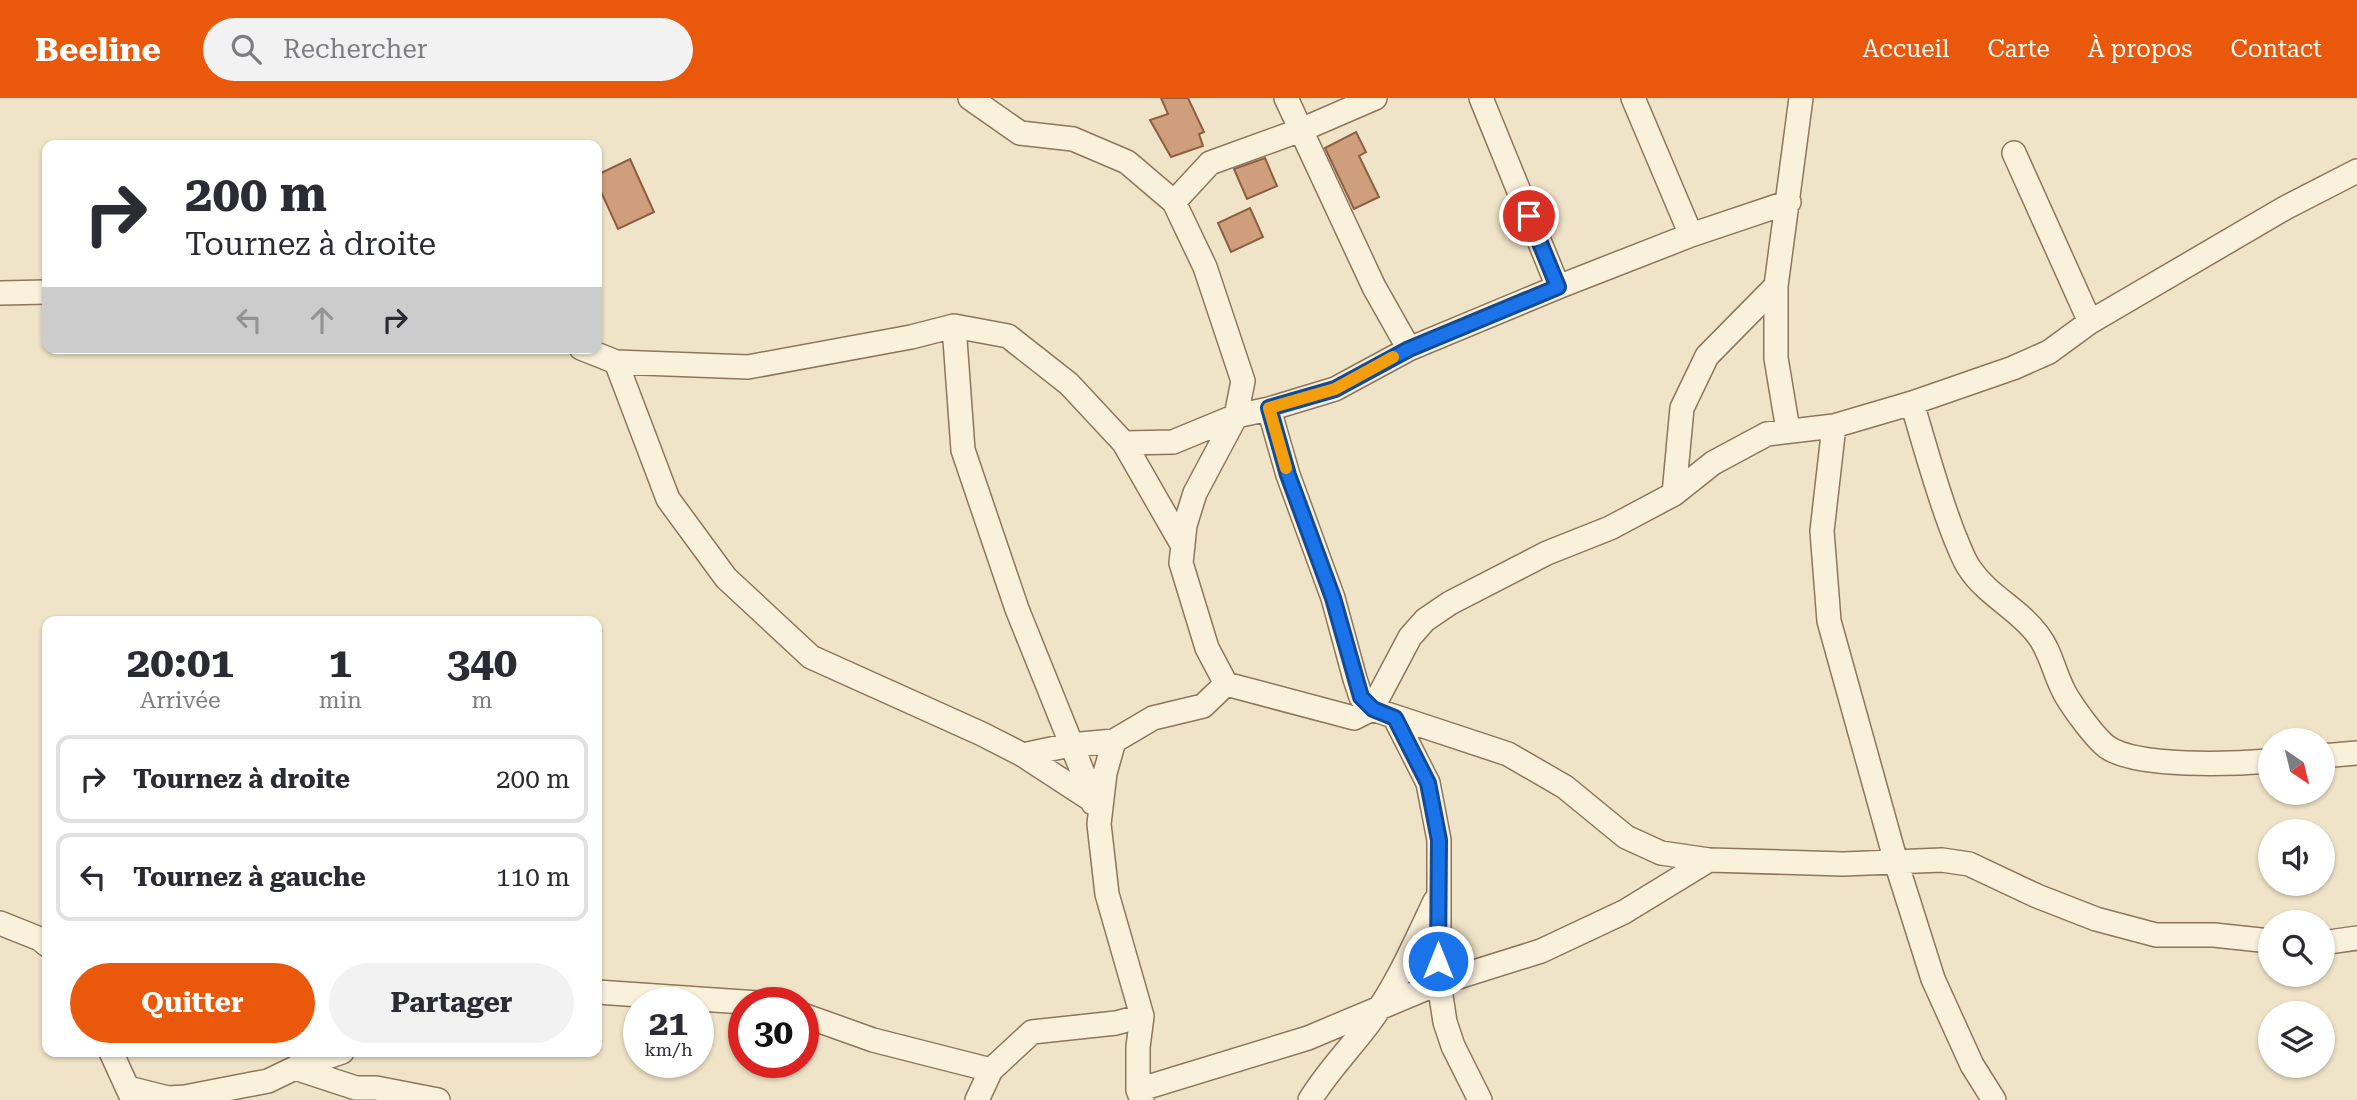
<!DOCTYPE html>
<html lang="fr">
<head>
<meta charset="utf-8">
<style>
  body { margin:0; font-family:"Roboto Serif",serif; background:#f2f2f3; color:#2b2b33; height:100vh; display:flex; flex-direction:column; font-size:26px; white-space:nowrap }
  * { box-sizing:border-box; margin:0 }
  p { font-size:23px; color:#7c7c81 }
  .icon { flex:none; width:38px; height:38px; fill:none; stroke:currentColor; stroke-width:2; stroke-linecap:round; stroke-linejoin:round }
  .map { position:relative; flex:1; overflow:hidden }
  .details { position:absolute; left:42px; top:518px; width:560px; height:441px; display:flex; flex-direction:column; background:#fff; border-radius:14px; box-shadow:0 2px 5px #0004 }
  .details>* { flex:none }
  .banner { position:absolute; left:42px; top:42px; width:560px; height:214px; border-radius:14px; box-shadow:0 2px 5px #0004; background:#fff; color:#2b2b33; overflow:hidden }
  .needle { width:46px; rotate:145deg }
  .buttons { position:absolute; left:2258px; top:630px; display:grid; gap:14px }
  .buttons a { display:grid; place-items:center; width:77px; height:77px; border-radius:50%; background:#fff; box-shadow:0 2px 5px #0004; font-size:35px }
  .speed { position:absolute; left:623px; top:889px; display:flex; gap:14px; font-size:35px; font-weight:700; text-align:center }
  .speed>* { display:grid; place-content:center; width:91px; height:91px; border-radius:50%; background:#fff; box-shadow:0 2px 5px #0004; line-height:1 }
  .speed small { font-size:18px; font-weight:400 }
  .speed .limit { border:10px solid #d22; background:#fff; color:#111 }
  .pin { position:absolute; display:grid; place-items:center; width:60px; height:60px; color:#fff; margin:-30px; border:4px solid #fff; border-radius:50%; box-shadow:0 2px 7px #0007 }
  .me { position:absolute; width:77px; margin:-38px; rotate:0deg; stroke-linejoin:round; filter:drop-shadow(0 0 5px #0008) }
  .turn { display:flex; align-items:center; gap:24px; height:147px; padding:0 28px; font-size:32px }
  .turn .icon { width:91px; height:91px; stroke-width:2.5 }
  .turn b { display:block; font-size:49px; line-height:60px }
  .lanes { display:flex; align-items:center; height:66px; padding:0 28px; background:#0003; justify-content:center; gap:35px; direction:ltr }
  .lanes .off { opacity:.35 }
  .eta { display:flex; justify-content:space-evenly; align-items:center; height:119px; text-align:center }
  .eta b { font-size:42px; font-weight:700; line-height:49px }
  .primary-button { display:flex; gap:14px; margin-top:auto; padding:14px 28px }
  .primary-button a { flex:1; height:80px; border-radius:42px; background:#ea580c; color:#fff; font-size:28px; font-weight:700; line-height:80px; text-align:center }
  .primary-button a+a { background:#f2f2f3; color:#2b2b33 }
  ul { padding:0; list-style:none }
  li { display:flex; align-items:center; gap:21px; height:88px; margin:0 14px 10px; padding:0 14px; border:4px solid #e1e1e2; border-radius:14px }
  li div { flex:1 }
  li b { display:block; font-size:26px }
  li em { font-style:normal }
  header { display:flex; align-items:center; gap:42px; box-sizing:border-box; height:98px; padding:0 35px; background:#ea580c; color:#fff }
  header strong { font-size:33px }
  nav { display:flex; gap:38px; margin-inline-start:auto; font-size:24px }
  .search { width:490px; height:63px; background:#f2f2f3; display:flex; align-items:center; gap:18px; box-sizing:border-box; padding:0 24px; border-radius:38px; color:#7c7c81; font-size:26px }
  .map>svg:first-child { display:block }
</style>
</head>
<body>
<header>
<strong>Beeline</strong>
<div class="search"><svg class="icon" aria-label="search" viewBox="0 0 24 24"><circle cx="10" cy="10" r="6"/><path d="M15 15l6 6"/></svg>Rechercher</div>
<nav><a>Accueil</a><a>Carte</a><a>À propos</a><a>Contact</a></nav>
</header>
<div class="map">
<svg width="2357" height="1002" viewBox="0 0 2357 1002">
  <rect width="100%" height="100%" fill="#f0e4c8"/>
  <!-- building -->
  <path fill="#cf9f7d" stroke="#8d5f41" stroke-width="2" d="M1161 0H1188L1204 34 1199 36 1203 48 1171 59 1150 22 1168 16Z
    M1356 34 1366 54 1359 58 1379 99 1354 111 1325 50Z
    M1265 60 1277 88 1247 101 1234 71Z
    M630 61 654 114 618 131 597 85V77Z
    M1250 110 1263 139 1231 154 1218 125Z"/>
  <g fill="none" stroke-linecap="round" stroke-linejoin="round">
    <!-- street casing -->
    <g stroke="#8d765c" stroke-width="26">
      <path id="street" d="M970 0 1020 35 1073 41 1127 64 1174 104 1205 169 1243 283 1236 318 1195 395 1185 427 1181 465 1207 550 1226 586 1203 608 1153 620 1114 643 1105 675 1099 726 1107 796 1142 918 1138 949V992L1142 1002
        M1286 0 1374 189 1409 251
        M1481 0 1558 189
        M1633 0 1691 137
        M2014 55 2090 224
        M1174 104 1210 65 1301 32 1375 0
        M0 195 47 194
        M954 228 963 352 1017 511 1085 680 1093 705
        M581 250 616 264 748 269 911 239 954 228 1008 238 1069 286 1124 345 1173 344 1236 318 1269 311 1335 291 1409 251 1558 189 1691 137 1789 104
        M616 264 668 401 726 480 811 559 982 636 1023 657 1092 702
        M1912 305C1926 351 1938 398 1956 442 1960 451 1964 463 1970 471 1988 498 2019 511 2038 537 2052 555 2055 580 2067 599 2075 612 2095 640 2107 649 2137 670 2233 666 2270 663
        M1269 311 1288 377 1333 500 1355 581 1361 599 1372 611 1508 656 1565 689 1626 739 1661 755 1709 762 1843 766 1942 762 1969 766 2037 798 2096 821 2156 837H2214L2270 843
        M1834 328 1822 433 1829 523 1896 764 1933 881 1972 967 1994 1002
        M1788 332 1776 260V188L1801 0
        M1124 345 1183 448
        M1674 396 1682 310 1707 258 1776 188
        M1226 586 1354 620 1372 611 1410 539 1425 522 1450 505 1547 455 1610 430 1674 396 1713 365 1767 336 1834 328 1912 305 2013 270 2049 254 2090 224 2285 110 2357 73
        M1395 620 1428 685 1439 742V885L1445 924 1453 948 1480 1002
        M1023 657 1070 647 1114 643
        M2322 658 2357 655
        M0 825 40 841 47 847
        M2322 845 2357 840
        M597 894 758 905
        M803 917 873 942 991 972
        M111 954 133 1002
        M295 970 356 990H376L438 1002
        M128 990 168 1000 185 999 268 983 295 970 342 954
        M1138 992 1308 940 1439 885 1541 853 1624 814 1709 762
        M977 1002 991 972 1032 934 1116 925 1142 918
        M1310 1002C1328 972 1352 949 1372 921 1398 885 1416 843 1435 803"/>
    </g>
    <!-- street -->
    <use href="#street" stroke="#faf1dc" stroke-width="23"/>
  </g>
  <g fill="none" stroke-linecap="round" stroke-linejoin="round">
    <!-- route casing -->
    <g stroke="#114b97" stroke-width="18">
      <path id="route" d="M1438 863 1439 742 1428 685 1395 620 1373 611 1361 599 1333 500 1288 377 1269 310 1335 291 1409 251 1558 189 1529 118"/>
    </g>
    <!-- route -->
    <use href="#route" stroke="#1a73e8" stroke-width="12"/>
    <!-- slow -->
    <path stroke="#f59e0b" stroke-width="12" d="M1286 370 1269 310 1335 291 1393 259"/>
  </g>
</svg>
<div class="buttons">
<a><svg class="needle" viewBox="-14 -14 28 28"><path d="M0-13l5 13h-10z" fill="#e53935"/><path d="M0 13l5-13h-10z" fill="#7c7c81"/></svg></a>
<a><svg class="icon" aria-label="sound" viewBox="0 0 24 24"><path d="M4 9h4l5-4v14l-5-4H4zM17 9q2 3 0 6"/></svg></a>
<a><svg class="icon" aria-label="search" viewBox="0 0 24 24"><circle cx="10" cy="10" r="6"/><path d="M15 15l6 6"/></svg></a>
<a><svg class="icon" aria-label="layers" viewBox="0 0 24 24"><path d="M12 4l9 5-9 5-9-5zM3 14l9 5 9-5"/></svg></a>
</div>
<div class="speed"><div>21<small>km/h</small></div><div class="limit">30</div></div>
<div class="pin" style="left:1529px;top:118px;background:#d93025"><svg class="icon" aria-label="arrive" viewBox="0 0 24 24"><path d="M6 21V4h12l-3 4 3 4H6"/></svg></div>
<svg class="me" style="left:1438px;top:863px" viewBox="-20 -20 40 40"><circle r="17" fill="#1a73e8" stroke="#fff" stroke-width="3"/><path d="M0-11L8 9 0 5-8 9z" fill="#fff"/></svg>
<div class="banner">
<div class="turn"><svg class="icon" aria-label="right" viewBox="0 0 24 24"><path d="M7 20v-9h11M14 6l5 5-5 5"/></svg><div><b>200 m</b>Tournez à droite</div></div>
<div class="lanes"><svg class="icon off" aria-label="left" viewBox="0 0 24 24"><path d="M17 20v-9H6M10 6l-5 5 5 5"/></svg><svg class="icon off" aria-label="ahead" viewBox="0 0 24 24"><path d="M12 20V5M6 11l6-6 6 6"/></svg><svg class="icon" aria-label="right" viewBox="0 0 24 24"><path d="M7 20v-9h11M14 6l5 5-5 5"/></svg></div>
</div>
<section class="details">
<div class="eta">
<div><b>20:01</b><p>Arrivée</p></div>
<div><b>1</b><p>min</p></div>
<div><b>340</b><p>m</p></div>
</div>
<ul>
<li><svg class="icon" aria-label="right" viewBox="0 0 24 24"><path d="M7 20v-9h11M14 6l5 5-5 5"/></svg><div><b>Tournez à droite</b></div><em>200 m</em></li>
<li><svg class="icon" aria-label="left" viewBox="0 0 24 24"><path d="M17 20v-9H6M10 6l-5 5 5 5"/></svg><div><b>Tournez à gauche</b></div><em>110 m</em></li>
</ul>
<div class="primary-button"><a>Quitter</a><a>Partager</a></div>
</section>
</div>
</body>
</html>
